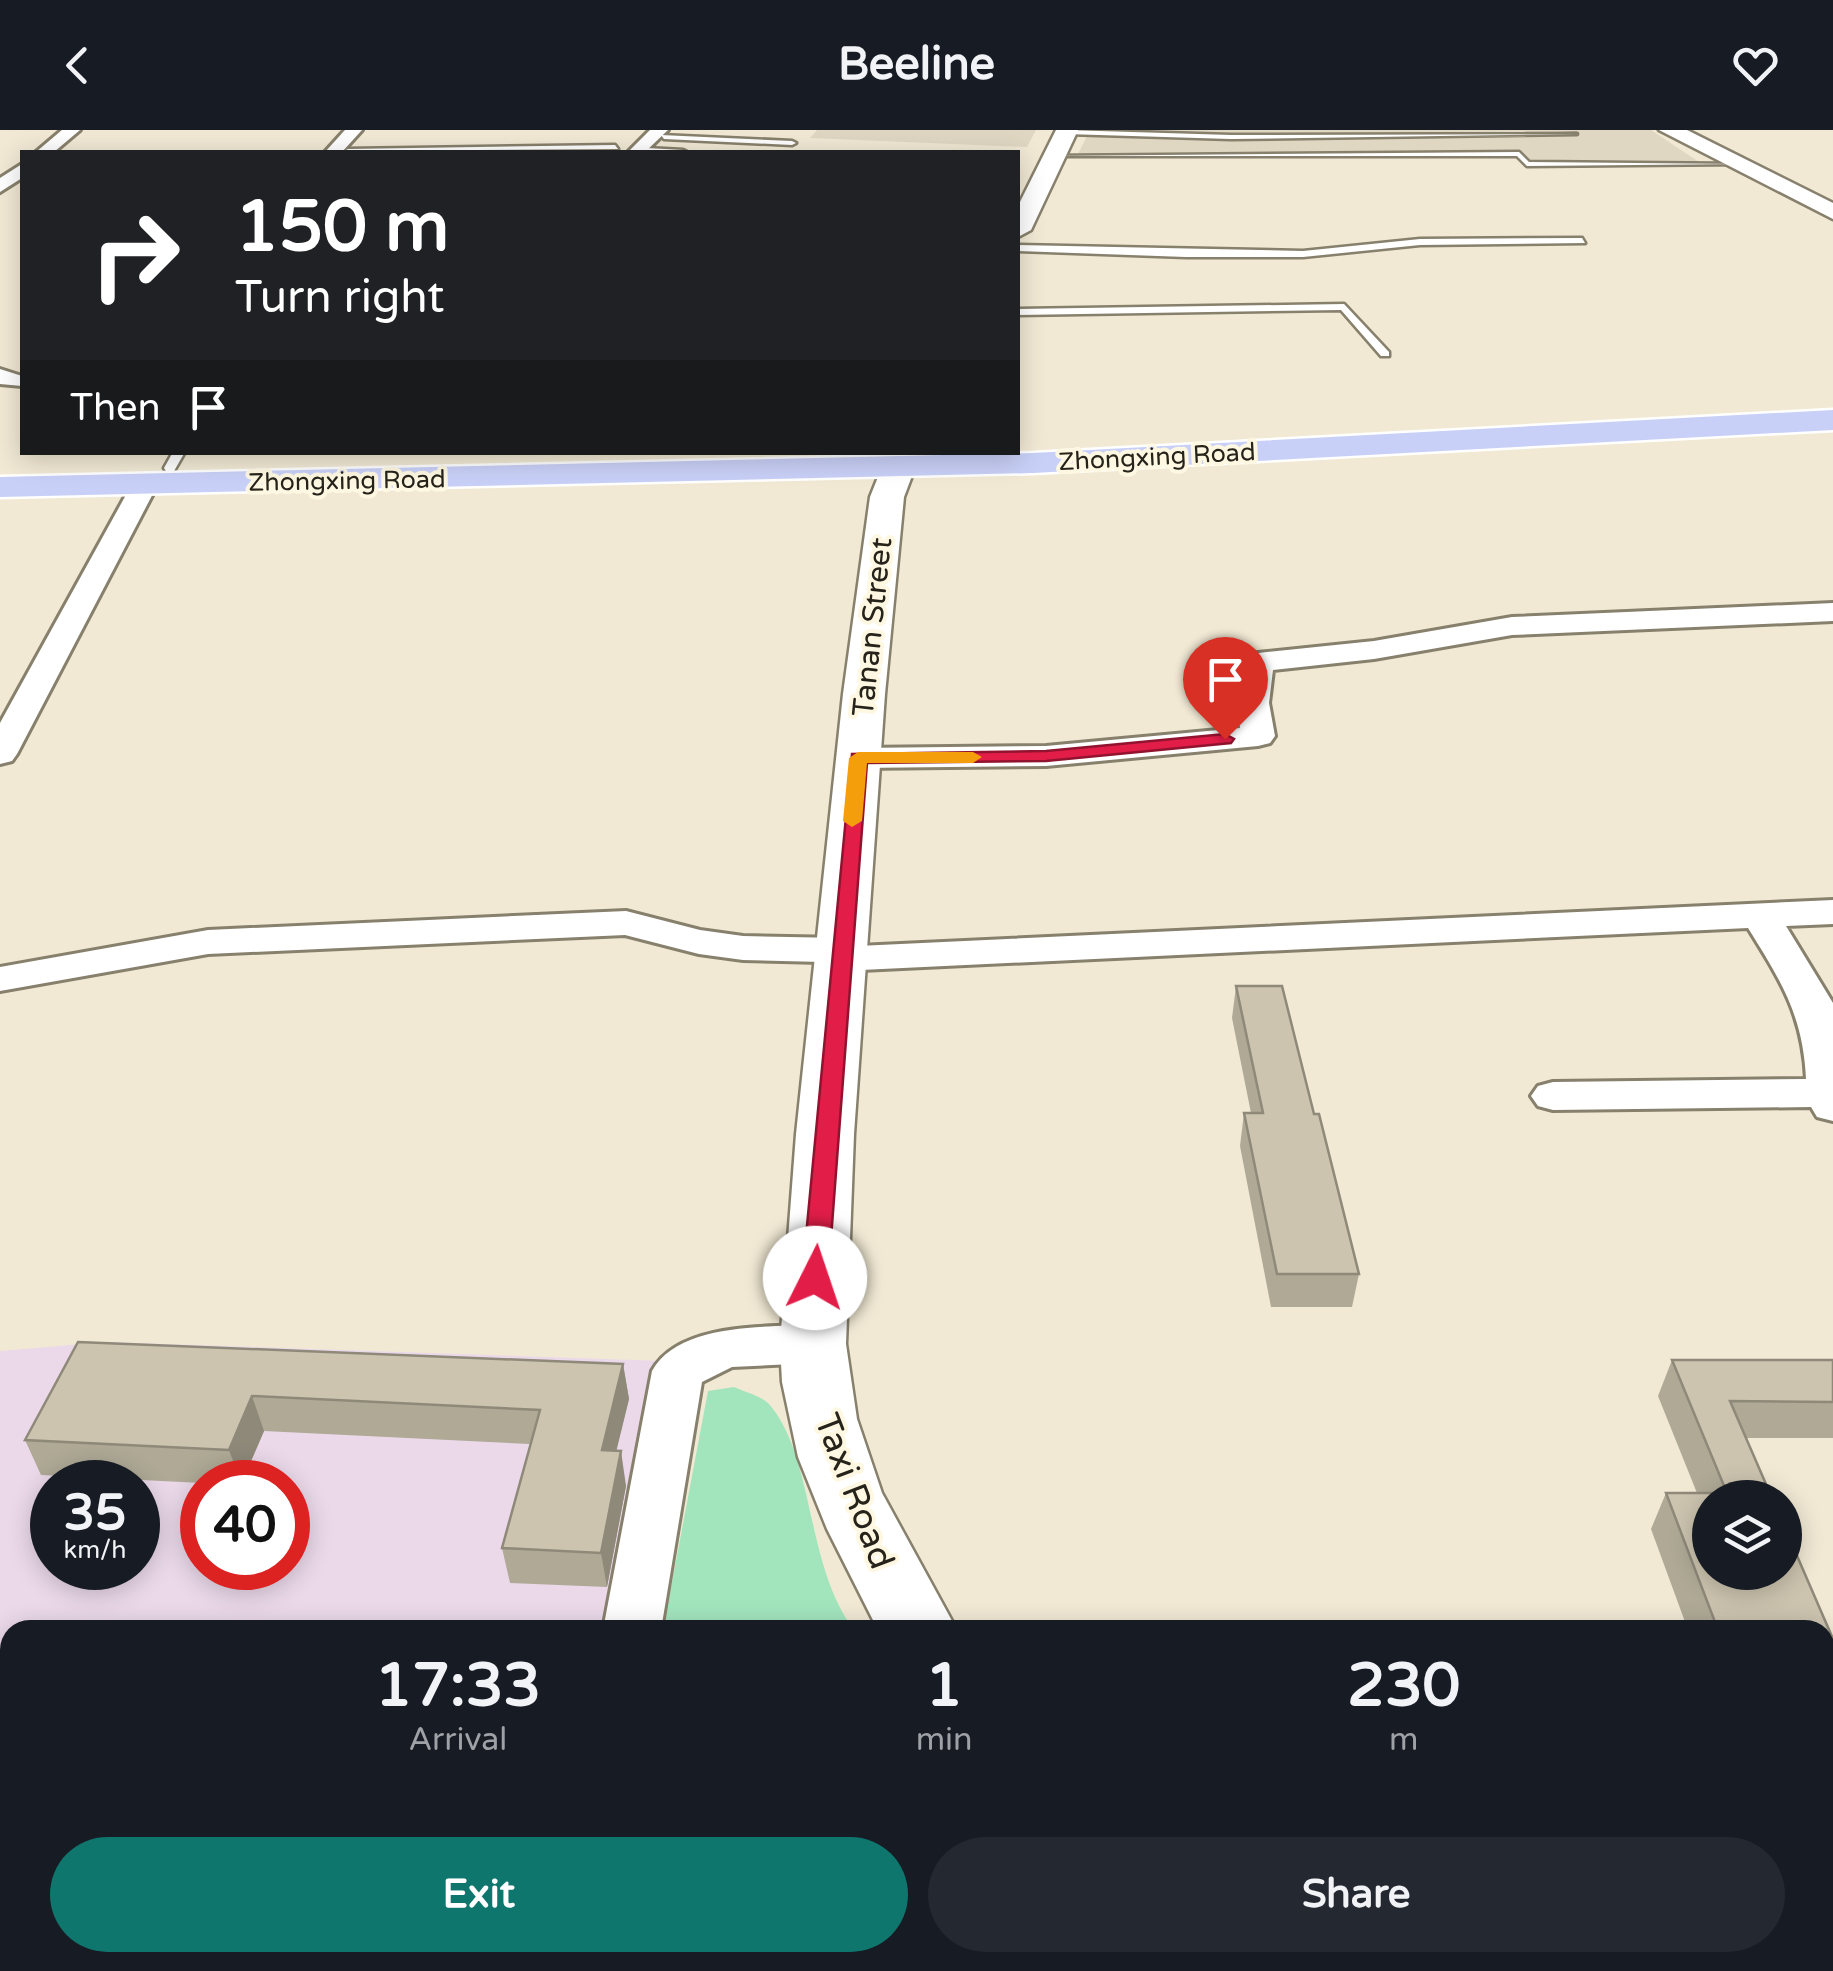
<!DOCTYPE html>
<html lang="en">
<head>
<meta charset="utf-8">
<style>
  body { margin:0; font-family:"Varela Round",sans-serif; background:#242831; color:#f1f3f6; height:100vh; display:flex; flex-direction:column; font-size:38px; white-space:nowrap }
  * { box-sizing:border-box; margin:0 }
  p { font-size:32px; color:#9ea1a6 }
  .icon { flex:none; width:55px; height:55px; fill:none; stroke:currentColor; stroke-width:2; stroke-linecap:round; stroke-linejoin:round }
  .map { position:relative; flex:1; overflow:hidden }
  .side { position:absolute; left:0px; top:1490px; width:1835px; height:352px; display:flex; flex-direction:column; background:#171b24; border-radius:30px 30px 0 0; box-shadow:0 5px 25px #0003 }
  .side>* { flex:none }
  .guide { position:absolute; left:20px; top:20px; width:1000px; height:305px; border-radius:0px; box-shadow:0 5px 25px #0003; background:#202124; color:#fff; overflow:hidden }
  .buttons { position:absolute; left:1692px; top:1350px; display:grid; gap:20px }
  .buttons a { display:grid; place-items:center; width:110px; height:110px; border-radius:50%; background:#171b24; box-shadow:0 5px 25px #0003; font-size:50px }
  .speed { position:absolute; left:30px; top:1330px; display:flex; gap:20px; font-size:50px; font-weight:700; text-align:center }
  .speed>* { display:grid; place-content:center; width:130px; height:130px; border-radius:50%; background:#171b24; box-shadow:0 5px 25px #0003; line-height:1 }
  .speed small { font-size:25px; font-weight:400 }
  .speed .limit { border:15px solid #d22; background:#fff; color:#111 }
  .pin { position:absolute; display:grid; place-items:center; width:85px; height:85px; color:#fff; margin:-102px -42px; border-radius:50% 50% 50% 0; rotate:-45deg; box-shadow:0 0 10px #0007 }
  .pin .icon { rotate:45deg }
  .me { position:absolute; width:110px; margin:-55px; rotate:4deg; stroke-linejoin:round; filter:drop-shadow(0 0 8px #0008) }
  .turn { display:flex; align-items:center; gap:35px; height:210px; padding:0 50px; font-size:45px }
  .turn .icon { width:130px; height:130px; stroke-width:2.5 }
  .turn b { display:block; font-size:70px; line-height:85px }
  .then { display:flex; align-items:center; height:95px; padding:0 50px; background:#0003; gap:20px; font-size:38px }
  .eta { display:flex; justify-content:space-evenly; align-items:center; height:170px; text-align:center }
  .eta b { font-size:60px; font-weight:700; line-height:70px }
  .cta { display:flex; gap:20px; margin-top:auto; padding:20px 50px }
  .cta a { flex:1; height:115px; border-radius:60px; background:#0f766e; color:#fff; font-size:40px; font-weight:700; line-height:115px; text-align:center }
  .cta a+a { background:#242831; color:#f1f3f6 }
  header { display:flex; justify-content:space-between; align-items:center; height:130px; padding:0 50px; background:#171b24; font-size:45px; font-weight:700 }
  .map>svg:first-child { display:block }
</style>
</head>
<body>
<header><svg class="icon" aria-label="back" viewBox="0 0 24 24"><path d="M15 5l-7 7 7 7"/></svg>Beeline<svg class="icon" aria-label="heart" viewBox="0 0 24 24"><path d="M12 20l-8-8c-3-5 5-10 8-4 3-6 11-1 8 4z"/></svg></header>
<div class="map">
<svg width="1833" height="1841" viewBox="0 0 1833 1841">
  <rect width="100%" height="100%" fill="#f1e9d4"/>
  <!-- commercial -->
  <path fill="#e0d7c3" d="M817 0H1036L1027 17 810 8Z
    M1090 0H1651L1699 32 1533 34 1519 23 1078 24Z"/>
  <!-- education -->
  <path fill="#ebd9ea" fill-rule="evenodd" d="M106 1212 664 1231 606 1500H10V1650L0 1649V1221ZM52 1352H138V1438H52ZM202 1352H288V1438H202Z"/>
  <!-- green -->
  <path fill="#a2e5bd" d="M734 1257C745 1262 761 1266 769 1274 815 1327 805 1435 854 1500H663L708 1261Z
    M600 1832H1209L1214 1841H598Z"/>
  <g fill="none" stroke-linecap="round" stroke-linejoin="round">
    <!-- lane casing -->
    <g stroke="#87806c" stroke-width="5">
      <path id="lane" d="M1065 0 1231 5 1577 4 1231 9 1066 4 1062 2Z
        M661 5 792 11 796 13 792 15 664 9Z
        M615 15 618 19 344 21 348 19Z
        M646 18 683 20 687 22H649Z
        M1519 22 1529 32 1742 34 1527 36 1517 26H1050Z
        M1582 108 1585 113 1420 115 1303 127H1186L1018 121V115L1303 121 1420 109Z
        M1344 174 1389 222V226H1381L1341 180 1018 185V179Z
        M173 322H185L174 341H166L164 338Z"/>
    </g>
    <!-- street casing -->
    <g stroke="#87806c" stroke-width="6">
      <path id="street" d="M62 0H80L54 22H36Z
        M345 0H362L342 22H325Z
        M650 0H668L645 22H628Z
        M22 34V48L0 62V48Z
        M0 239 22 246V256L0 254Z
        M145 346 158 354 17 624 12 631 0 634V593L132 354Z
        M1833 473V491L1512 505 1374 529 1273 540 1269 573 1275 606 1270 613 1258 616 1046 636 858 638 846 635 841 628 846 621 858 618 1046 616 1240 598C1237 575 1234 546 1247 525L1258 523 1374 511 1512 487Z
        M1833 770V794L1786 796 1833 873V991L1817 987 1811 977 1553 980 1538 976 1531 966 1538 956 1553 952 1806 949C1803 885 1781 851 1748 798L840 841 826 837 822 832 743 830 699 824 625 805 208 824 0 861V837L208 800 626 781 700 800 743 806 841 808 858 816Z
        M813 1195 831 1201 838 1214 831 1227 813 1233 732 1237 702 1252 661 1500H603L652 1241C678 1193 765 1197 813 1195Z
        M530 1832H598L596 1841H528Z
        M1266 1832H1334L1333 1841H1265Z"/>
    </g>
    <!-- secondary casing -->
    <g stroke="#87806c" stroke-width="5">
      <path id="secondary" d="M1056 0H1078L1031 100 1018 107V76Z
        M1659 0H1687L1833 73V89Z
        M888 322H921L904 367 885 564 854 1004 846 1214 857 1289 882 1363 957 1500H878L827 1399 798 1327 782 1252 780 1214 796 1004 843 564 870 367Z
        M1336 1832H1455L1458 1841H1340Z"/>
    </g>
    <!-- primary casing -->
    <g stroke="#fff" stroke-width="5">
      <path id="primary" d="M1833 280V300L1033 343 0 367V347L1033 323Z"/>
    </g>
    <!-- lane -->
    <use href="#lane" fill="#fff" fill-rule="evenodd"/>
    <!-- street -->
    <use href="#street" fill="#fff" fill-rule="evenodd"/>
    <!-- secondary -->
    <use href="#secondary" fill="#fff" fill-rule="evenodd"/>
    <!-- primary -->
    <use href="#primary" fill="#c9d0f7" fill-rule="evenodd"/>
  </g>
  <!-- wall -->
  <path fill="#afa996" d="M1236 856 1314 984 1359 1144 1352 1177H1271L1240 1016 1244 983H1251L1232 888Z
    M78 1212 623 1234 629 1269 616 1321 626 1356 607 1457 510 1453 502 1418 530 1314 264 1301 242 1352 202 1353 41 1345 25 1310Z
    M1672 1230H1833V1308H1745L1833 1509V1796H1825V1500H1688L1651 1399 1666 1363H1697L1658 1266Z
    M0 1540 10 1541V1637L0 1636Z"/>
  <!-- shaded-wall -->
  <path fill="#8f897a" d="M623 1234 629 1269 608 1355 602 1320Z
    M252 1266 264 1301 242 1352H241L229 1320Z
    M621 1321 626 1356 607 1457 601 1423Z"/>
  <!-- building -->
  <path fill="#ccc4af" stroke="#8f897a" stroke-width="2.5" d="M1236 856H1282L1314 984H1319L1359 1144H1277L1244 983H1263Z
    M78 1212 623 1234 602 1320 621 1321 601 1423 502 1418 540 1280 252 1266 229 1320 25 1310Z
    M1672 1230H1833V1272L1730 1271 1772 1368H1710V1442H1785V1398L1833 1509V1762H1825V1500H1718L1666 1363H1727Z
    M0 1540 10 1541V1602L0 1601Z"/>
  <!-- route -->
  <path fill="#e11d48" stroke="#92132f" stroke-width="2.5" d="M1225 604 1234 609 1231 613 1046 631 867 633 828 1148 825 1155H806L802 1148 852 624 1046 621Z"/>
  <!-- slow -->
  <path fill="#f59e0b" d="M858 622H973L982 627 973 633H867L862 691 852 697 843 691 849 628Z"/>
  <g text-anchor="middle" stroke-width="8" stroke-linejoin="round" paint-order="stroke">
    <!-- far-street labels -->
    <g font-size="25" fill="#26231b" stroke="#fef7e1">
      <text transform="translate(1157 326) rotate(-3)" y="9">Zhongxing Road</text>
      <text transform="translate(347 350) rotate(-1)" y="9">Zhongxing Road</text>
    </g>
    <!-- street labels -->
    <g font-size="30" fill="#26231b" stroke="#fef7e1">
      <text transform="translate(872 497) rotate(-84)" y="10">Tanan Street</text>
    </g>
    <!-- near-street labels -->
    <g font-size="35" fill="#26231b" stroke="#fef7e1">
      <text transform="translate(855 1361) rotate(69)" y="12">Taxi Road</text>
    </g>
  </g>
</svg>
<div class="buttons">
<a><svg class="icon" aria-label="layers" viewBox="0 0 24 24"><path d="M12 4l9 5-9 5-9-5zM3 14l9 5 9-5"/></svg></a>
</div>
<div class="speed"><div>35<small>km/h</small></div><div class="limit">40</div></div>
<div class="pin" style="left:1225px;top:609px;background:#d93025"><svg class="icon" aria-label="arrive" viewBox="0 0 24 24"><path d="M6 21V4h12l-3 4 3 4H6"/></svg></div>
<svg class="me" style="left:815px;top:1148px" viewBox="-20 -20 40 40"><circle r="19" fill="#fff"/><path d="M0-13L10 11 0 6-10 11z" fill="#e11d48"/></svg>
<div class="guide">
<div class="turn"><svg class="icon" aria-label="right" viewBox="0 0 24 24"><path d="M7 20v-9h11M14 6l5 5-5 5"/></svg><div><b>150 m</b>Turn right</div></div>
<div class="then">Then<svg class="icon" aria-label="arrive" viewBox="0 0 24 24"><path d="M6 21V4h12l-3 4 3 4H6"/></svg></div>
</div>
<section class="side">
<div class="eta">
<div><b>17:33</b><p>Arrival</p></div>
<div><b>1</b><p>min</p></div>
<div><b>230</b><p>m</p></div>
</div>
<div class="cta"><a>Exit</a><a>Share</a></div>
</section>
</div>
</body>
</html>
